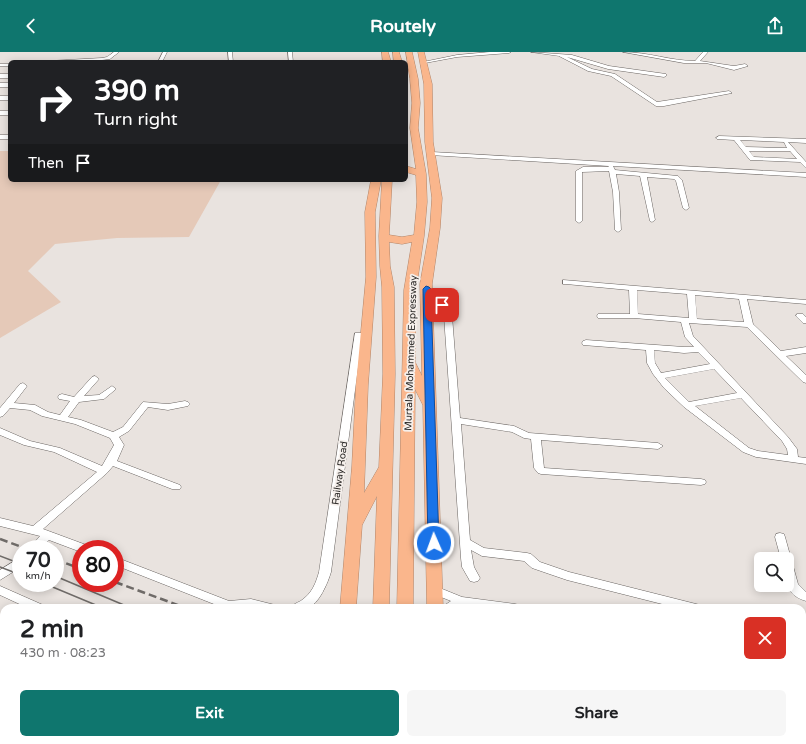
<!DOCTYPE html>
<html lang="en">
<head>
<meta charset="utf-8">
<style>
  body { margin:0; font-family:"Varela Round",sans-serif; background:#f6f6f6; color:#202124; height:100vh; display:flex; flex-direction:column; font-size:15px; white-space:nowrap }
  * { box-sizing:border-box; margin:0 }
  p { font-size:13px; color:#757577 }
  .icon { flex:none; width:22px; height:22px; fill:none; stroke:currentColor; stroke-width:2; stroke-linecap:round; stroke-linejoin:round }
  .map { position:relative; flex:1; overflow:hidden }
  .panel { position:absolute; left:0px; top:552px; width:806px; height:140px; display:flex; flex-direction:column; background:#fff; border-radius:12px 12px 0 0; box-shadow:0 2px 10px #0003 }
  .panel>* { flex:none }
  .banner { position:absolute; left:8px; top:8px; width:400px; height:122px; border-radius:6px; box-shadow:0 2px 10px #0003; background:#202124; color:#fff; overflow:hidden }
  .buttons { position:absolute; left:754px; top:500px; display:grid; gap:8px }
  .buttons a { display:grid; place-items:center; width:40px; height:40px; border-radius:6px; background:#fff; box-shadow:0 2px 10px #0003; font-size:20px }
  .speed { position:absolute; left:12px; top:488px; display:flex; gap:8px; font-size:20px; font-weight:700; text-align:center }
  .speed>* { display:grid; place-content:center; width:52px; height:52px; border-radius:50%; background:#fff; box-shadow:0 2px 10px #0003; line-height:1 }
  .speed small { font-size:10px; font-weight:400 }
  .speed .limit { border:6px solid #d22; background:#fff; color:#111 }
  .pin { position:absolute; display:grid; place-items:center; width:34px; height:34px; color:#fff; margin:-17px; border-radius:8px; box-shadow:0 2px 6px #0006 }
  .me { position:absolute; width:44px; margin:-22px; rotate:358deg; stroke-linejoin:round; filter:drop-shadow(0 0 3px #0008) }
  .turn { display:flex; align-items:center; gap:14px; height:84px; padding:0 20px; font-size:18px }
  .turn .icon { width:52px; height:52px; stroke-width:2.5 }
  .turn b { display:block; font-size:28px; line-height:34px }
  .then { display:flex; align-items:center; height:38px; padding:0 20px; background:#0003; gap:8px; font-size:15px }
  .round { display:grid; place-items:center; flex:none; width:42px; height:42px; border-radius:6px; background:#f6f6f6 }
  .headline { display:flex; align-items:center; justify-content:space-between; height:68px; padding:0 20px }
  h1 { font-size:24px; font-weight:800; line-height:30px }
  .action { display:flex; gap:8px; margin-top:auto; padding:8px 20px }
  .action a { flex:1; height:46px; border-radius:6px; background:#0f766e; color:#fff; font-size:16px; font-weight:800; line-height:46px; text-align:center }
  .action a+a { background:#f6f6f6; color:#202124 }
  header { display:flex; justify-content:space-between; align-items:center; height:52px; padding:0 20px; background:#0f766e; color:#fff; font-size:18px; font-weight:800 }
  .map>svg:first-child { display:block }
</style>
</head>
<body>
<header><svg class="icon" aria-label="back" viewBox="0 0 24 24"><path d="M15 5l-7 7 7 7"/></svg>Routely<svg class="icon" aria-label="share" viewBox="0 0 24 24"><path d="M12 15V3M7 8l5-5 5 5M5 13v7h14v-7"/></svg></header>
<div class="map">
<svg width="806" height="692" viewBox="0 0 806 692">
  <rect width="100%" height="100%" fill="#e9e3df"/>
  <!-- green -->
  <path fill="#e5c9b8" d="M0 99H10V128H221L189 185 117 186 55 192 28 219 61 250 0 286Z"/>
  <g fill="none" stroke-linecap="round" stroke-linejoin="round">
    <!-- minor casing -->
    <g stroke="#6a6562" stroke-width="1">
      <path id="minor" d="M114 0H119L110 7 102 8 46 10 48 9 102 6 107 5Z
        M163 0H167L162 10H158Z
        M228 0H232L233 10H229Z
        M288 0H292L293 10H289Z
        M490 0H511L509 1 457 5 425 11 423 10 457 3Z
        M531 0 572 3 609 14 666 22V24L664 25 608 17 567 5 592 17 615 22 657 50 729 39 732 41 664 54H656L611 24 588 19 559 4Z
        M623 0C648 0 671 9 695 9L703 0H708L700 9 734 14 745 12 748 14 734 18 706 11H684Z
        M0 12H10V14H0Z
        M0 22H10V26H0Z
        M0 31H10V35H0Z
        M0 44H10V48H0Z
        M0 59H10V63H0Z
        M0 83H10V87H0Z
        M719 84 806 87V91L788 90 806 110V116L800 110 750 108 734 88 717 87 716 86ZM740 88 784 90 787 96 746 95ZM749 99H790L797 107 754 105Z
        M432 100 806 121V125L613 114 615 118 678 124 682 128 689 156 686 158 683 156 676 129 674 127 647 125 655 168 652 170 650 169 640 124 616 122 619 140 621 178 618 180 615 178 613 140 609 119 582 120V169L579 171 576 169V119L583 115H608L609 114 430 103 429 102Z
        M563 228 806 248V252L747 247 753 272 781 299 806 295V301L786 304 806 323V331L803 330 747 275 689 271 693 284 788 385 797 397 798 405 806 406V412L756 405 743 400 684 355 664 336 653 322 647 311 646 298 583 293 582 291 583 289 586 288 684 295H694L685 285 681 270 634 266H598L597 264 598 262H630L629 238 566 232H563ZM637 238 687 242 689 266 638 262ZM695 243 739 247 744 270 697 267ZM654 298 684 301 698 300 710 312 661 321 655 311ZM714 317 737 341 689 350 665 326ZM741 346 782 389 787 397 788 403 758 399 749 396 695 354Z
        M423 235H429L445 251 452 264 460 366 514 374 529 381 658 391 663 394 658 397 541 388 544 416 701 427 705 428 706 430 705 432 701 433 541 422 538 421 534 416 531 387 524 386 512 380 461 372 470 488 484 496 527 501 531 502 540 510 569 520 696 552 700 553 702 556H678L567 528 532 516 524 509 482 504 471 498 474 515 480 526 478 529 474 530 470 529 462 515 461 506 444 264 439 254 423 239 422 237Z
        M797 262H803L806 265V271H803L796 264Z
        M355 281H366L370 283 369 285H362L331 520C328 530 319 553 307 556 302 557 296 556 291 556 294 551 298 551 302 548 312 541 316 531 319 520Z
        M95 324 99 327 84 344 99 343 112 334 116 337 104 347 79 350 68 365 81 368 113 380 123 375 143 350 168 352 185 349 188 350 190 352 188 354 168 358 148 355 129 379 119 385 124 393 117 409 180 433 181 435 180 437H172L113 414 107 421 43 477 89 494 90 497H81V500L49 488 40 497H29L40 484 0 474V466L33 474 97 420 54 400 24 393 0 383V376L30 389 60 396 102 414 114 393 110 386 75 372 42 364 30 358 10 356 3 364 0 365V356L20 332 23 331 27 334 14 351 35 353 48 360 60 363 70 349 59 347 58 345 59 343 62 342 74 345 92 325Z
        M780 481 784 482 785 485 798 532 806 540V549C783 542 787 527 787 507H781L775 485 776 482Z
        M21 505V515L0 528V518Z
        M115 505 229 549 251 547 275 553 277 556H224L115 513Z
        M0 534 43 553 45 556H28L0 543Z
        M435 534 462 545 515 552 519 553 521 556H481L463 554 458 556H443L445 553 451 549 431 541 429 538 431 535Z
        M0 585 4 586V596L0 595Z
        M802 590H806V600H802Z
        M0 670 4 671V683L0 685Z
        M268 688H282L283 692H269Z"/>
    </g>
    <!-- highway casing -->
    <g stroke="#b28569" stroke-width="1">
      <path id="highway" d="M382 0H388L391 10H383Z
        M393 0H399L402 10H394Z
        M406 0H412L418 27 420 51 418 76 426 122 427 150 424 184 416 238 415 310 422 324 420 232 430 176 432 146 425 90 424 32 418 0H424L432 32 433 90 442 146 440 176 432 232 443 556H427L423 353 415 337 413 556H397L404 238 412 190 402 192 389 190 390 214 394 235 395 322 389 556H373L377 444 362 473 356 556H340L352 414 356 333 366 225 365 160 371 128H381L375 160 376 225 368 333 364 441 379 415 383 322 382 235 380 214 379 184 382 128H392L389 183 402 185 414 183 417 150 416 123 406 120V114L416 117 410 76 412 51 410 27Z
        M327 688H345V692H325Z
        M362 688H380V692H360Z
        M428 688H446L447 692H427Z"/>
    </g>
    <!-- minor -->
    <use href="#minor" fill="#fff" fill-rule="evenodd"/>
    <!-- highway -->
    <use href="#highway" fill="#fab68c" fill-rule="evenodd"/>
    <!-- tram -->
    <path stroke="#6f6b68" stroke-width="1.5" d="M0 504 21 512
      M0 515 21 523
      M55 524 131 556
      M43 531 103 556
      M374 688 381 692
      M399 688 406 692"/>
    <!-- rail -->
    <path stroke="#6f6b68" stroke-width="2.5" stroke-dasharray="8 4" stroke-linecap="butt" d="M0 487 27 497
      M55 507 81 517
      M115 530 186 556
      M446 688 454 692"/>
    <!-- highway-bridge casing -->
    <g stroke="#b28569" stroke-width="18" stroke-linecap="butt">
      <path id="highway-bridge" d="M403 688V692"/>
    </g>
    <!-- highway-bridge -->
    <use href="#highway-bridge" stroke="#fab68c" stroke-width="17"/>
  </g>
  <!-- route -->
  <path fill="#1a73e8" stroke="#114b97" d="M426 234 429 235 446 253 442 255 439 254 431 245 439 491 438 493H430L428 491 423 237Z"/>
  <g text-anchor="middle" stroke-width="3.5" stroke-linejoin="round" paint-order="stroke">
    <!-- street labels -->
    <g font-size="10" fill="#2b2927" stroke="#f6f0ec">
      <text transform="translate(410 301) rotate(-88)" y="4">Murtala Mohammed Expressway</text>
      <text transform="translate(339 421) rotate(-82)" y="4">Railway Road</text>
    </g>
  </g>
</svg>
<div class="buttons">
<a><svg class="icon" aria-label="search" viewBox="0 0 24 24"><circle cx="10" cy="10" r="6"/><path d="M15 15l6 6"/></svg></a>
</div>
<div class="speed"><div>70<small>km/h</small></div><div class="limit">80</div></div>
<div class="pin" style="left:442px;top:253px;background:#d93025"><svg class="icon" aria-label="arrive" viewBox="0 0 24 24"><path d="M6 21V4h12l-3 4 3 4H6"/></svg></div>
<svg class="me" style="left:434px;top:491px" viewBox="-20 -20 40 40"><circle r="17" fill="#1a73e8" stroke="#fff" stroke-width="3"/><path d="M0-11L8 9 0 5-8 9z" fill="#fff"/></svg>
<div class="banner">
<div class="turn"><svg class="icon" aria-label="right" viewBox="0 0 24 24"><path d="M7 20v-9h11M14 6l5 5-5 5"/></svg><div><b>390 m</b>Turn right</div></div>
<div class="then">Then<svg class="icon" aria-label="arrive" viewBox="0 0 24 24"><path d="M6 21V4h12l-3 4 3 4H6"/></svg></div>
</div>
<section class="panel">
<div class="headline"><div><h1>2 min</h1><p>430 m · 08:23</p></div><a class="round" style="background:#d93025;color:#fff"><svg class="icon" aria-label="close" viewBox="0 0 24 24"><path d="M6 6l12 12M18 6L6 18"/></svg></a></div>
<div class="action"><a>Exit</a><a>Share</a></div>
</section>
</div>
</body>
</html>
